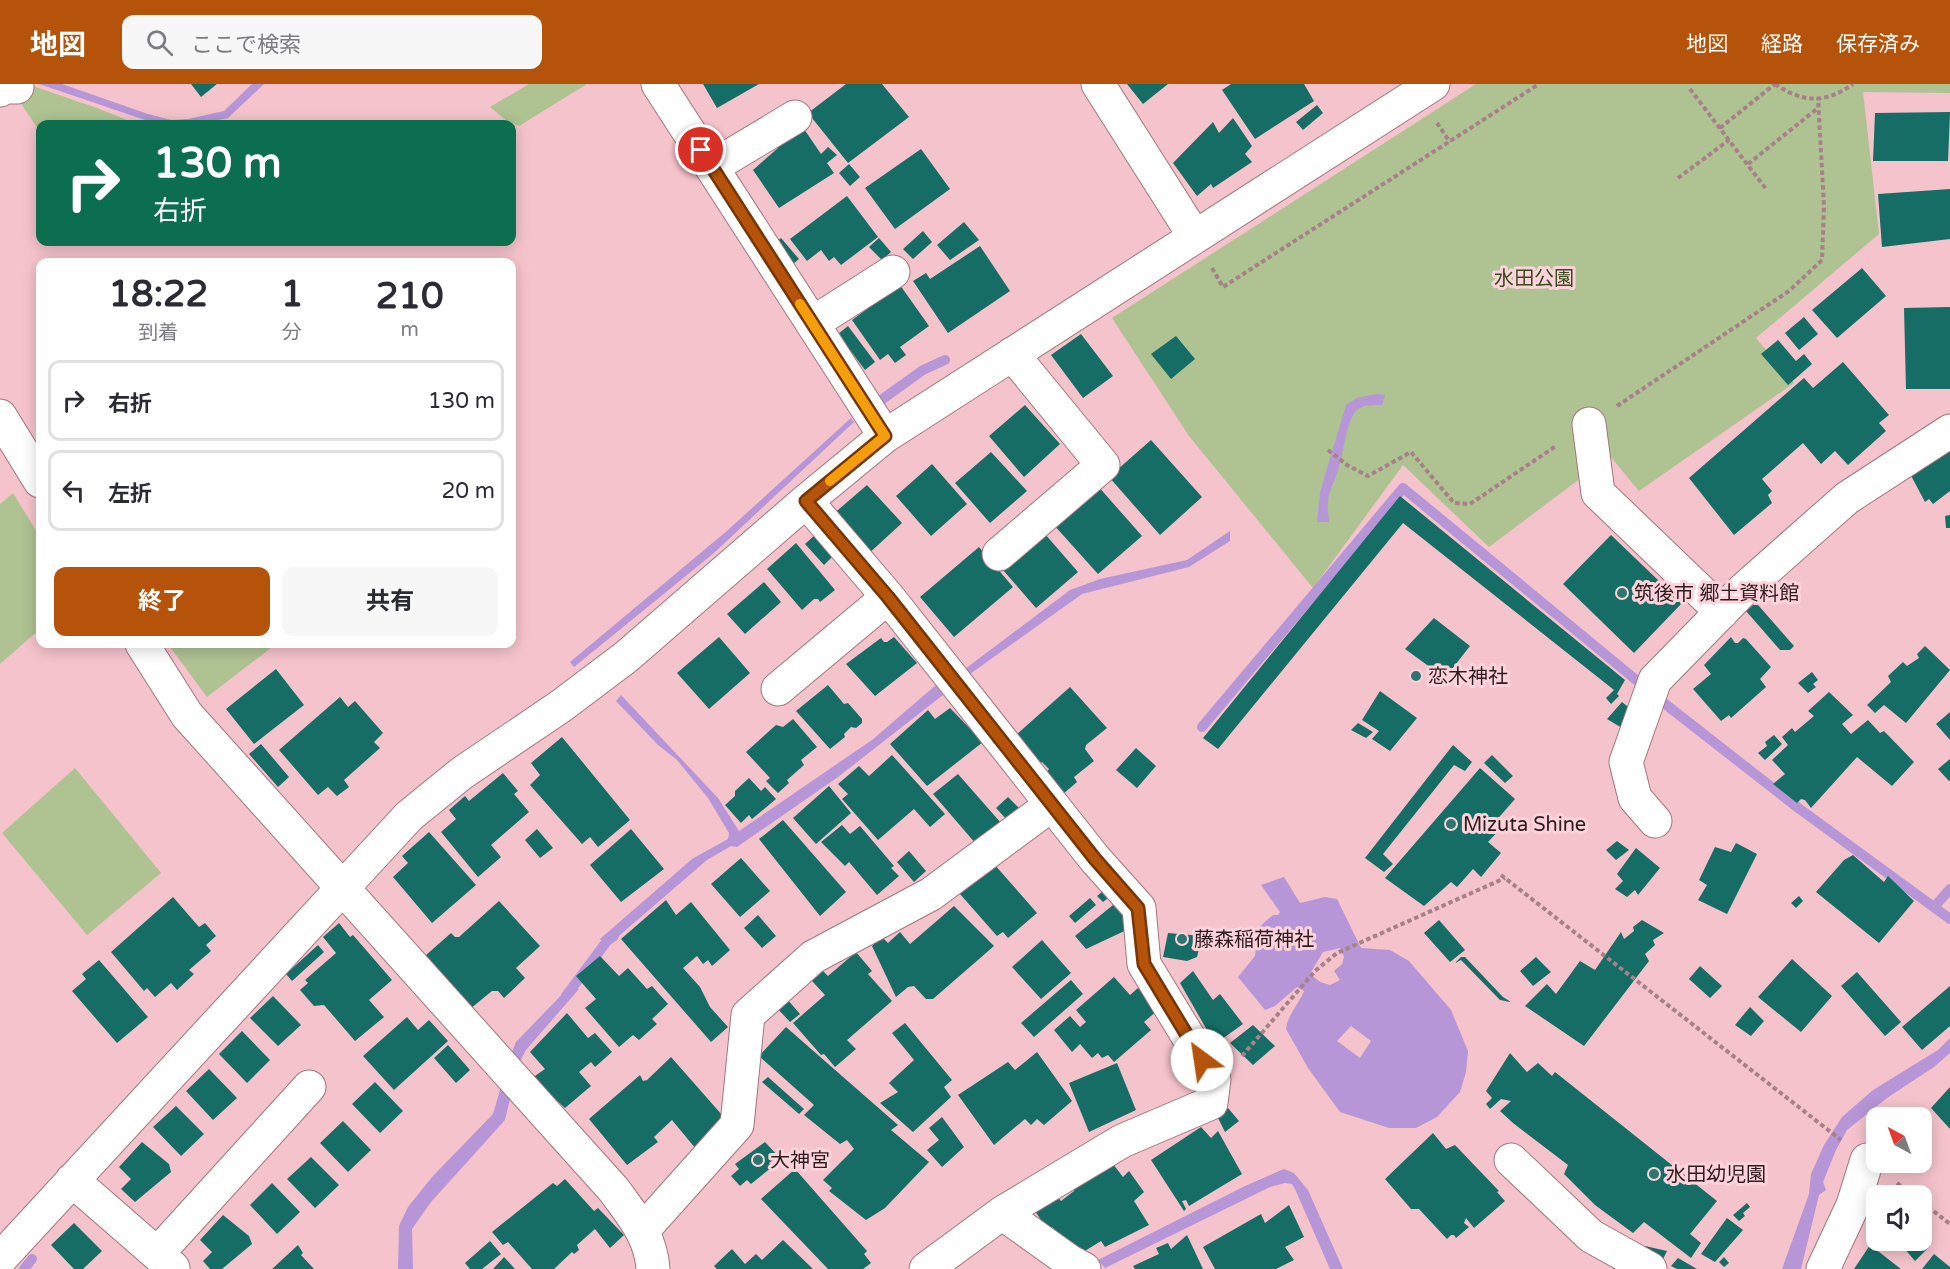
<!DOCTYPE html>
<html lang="ja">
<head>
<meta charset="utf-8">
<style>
  body { margin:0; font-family:"Varela Round","Noto Sans JP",sans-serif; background:#f7f7f7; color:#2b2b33; height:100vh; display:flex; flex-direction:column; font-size:22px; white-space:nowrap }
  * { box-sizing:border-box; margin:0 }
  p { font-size:20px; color:#7c7c81 }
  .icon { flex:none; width:33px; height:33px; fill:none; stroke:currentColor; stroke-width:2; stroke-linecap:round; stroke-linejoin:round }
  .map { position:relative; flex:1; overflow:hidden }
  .side { position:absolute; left:36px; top:174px; width:480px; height:390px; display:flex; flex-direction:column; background:#fff; border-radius:12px; box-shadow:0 3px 15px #0003 }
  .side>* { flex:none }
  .top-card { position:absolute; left:36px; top:36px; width:480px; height:126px; border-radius:12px; box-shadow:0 3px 15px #0003; background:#0b6e4f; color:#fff; overflow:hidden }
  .needle { width:39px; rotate:319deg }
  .tools { position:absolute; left:1866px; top:1023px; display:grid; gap:12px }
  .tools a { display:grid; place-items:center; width:66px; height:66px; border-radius:12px; background:#fff; box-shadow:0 3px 15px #0003; font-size:30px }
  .pin { position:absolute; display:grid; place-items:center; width:51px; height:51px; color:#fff; margin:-26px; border:3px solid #fff; border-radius:50%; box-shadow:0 2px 6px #0007 }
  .me { position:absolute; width:66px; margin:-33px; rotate:329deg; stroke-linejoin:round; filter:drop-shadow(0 0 4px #0008) }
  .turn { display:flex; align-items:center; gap:21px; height:126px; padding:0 18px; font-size:27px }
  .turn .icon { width:78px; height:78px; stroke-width:2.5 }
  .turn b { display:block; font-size:42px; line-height:51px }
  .eta { display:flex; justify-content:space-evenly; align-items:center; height:102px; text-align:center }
  .eta b { font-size:36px; font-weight:700; line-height:42px }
  .action { display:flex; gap:12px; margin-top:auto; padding:12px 18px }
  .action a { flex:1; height:69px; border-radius:12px; background:#b45309; color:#fff; font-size:24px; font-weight:700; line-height:69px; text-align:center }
  .action a+a { background:#f7f7f7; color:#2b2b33 }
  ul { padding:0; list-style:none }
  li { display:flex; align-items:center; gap:18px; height:81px; margin:0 12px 9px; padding:0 6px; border:3px solid #e1e1e2; border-radius:12px }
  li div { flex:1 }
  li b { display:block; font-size:22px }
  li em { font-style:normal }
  header { display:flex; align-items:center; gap:36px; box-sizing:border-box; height:84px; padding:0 30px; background:#b45309; color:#fff }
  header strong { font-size:28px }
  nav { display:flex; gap:33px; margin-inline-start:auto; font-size:21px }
  .search { width:420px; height:54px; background:#f7f7f7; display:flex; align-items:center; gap:15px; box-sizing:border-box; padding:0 21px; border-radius:12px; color:#7c7c81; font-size:22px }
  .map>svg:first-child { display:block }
</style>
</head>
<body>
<header>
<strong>地図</strong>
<div class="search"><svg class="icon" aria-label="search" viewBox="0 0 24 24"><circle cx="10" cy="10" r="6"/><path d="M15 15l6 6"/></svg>ここで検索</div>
<nav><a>地図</a><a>経路</a><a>保存済み</a></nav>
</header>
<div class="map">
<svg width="1950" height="1185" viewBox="0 0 1950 1185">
  <rect width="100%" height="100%" fill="#f5c3cb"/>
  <!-- green -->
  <path fill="#aec292" d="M27 0 97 24 137 40H40V48L16 12Z
    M529 0H587L519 42 507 37 490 23Z
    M1476 0H1950V9L1863 8 1879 150 1756 254 1794 299 1639 407 1610 372 1489 463 1403 381 1313 504 1189 352 1112 234Z
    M13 409 40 453V545L0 580V420Z
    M168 560H276L207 613Z
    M75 684 161 789 87 851 2 749Z"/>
  <!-- water -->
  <path fill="#b696d6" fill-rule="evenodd" d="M39 0H62L148 30 171 36 188 35 224 27 252 0H264L228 34 200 40H157Z
    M1376 310 1385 311 1382 321C1373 321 1361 320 1355 328 1345 342 1343 375 1336 392 1333 400 1328 409 1328 419 1327 425 1329 431 1329 438H1317L1320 408 1346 321 1357 314Z
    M851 334 854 338 714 469 574 583 570 578 728 446Z
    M1230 447V457L1189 483 1082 510 970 590 965 585 1070 506 1100 495 1187 476Z
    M936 601 943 611 838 693 737 763 731 762 707 776 606 863 600 855 692 775 728 755 729 749 708 714 677 676 658 661 616 617 621 611 718 714 739 747 872 656Z
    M1284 793 1300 819 1325 813 1337 815 1361 864 1390 866 1409 877 1451 926 1468 967 1466 988 1460 1008 1437 1033 1416 1044H1389L1340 1028 1308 984 1286 945C1287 932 1299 920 1304 907L1297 903 1275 922 1265 926 1238 893 1255 872 1258 844 1273 831H1278L1280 828 1261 801ZM1340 864 1344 873 1342 880 1334 887 1340 896 1330 901 1320 898 1310 890 1323 868ZM1351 942 1371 957 1360 974 1337 957Z
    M571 901 579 905 526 966 518 981 505 1036 431 1118 412 1145 413 1185H398L399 1142 408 1123 432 1093 493 1030 509 975 516 958Z
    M1950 954V969L1934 983 1887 1014 1847 1046 1836 1066 1823 1098 1826 1106 1819 1111 1801 1185H1782L1809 1110 1811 1090 1824 1061 1842 1033 1873 1006 1938 966Z
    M1284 1085 1294 1089 1308 1106 1343 1185H1330L1295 1105 1292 1100 1285 1099 1270 1103 1105 1184 1098 1176 1245 1102Z"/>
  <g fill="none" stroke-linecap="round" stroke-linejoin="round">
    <!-- stream -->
    <path stroke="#b696d6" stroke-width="10" d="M870 324 923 286 945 276
      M1202 643 1403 404 1669 623 1797 723 1950 835
      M1934 823 1950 805
      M566 912 607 857 614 852
      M24 1185 32 1175"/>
  </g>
  <!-- building -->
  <path fill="#156d66" d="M191 0H217L201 13Z
    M703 0H759L717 24Z
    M846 0H882L909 33 848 79 808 29Z
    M1127 0H1168L1143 20Z
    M1231 0H1304L1314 17 1255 55 1222 6Z
    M1317 21 1323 29 1303 46 1296 38Z
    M1950 28 1948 77H1873L1875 29Z
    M1233 34 1252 62 1245 70 1252 78 1213 104 1211 100 1197 112 1173 79 1213 38 1219 49Z
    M802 42 821 70 828 63 837 71 827 79 834 89 779 124 753 86 778 64 776 60Z
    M921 65 950 105 895 145 865 104Z
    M849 80 860 93 850 102 839 89Z
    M1950 105V155L1882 163 1878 110Z
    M847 112 878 153 841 181 834 173 829 177 821 166 807 177 790 155Z
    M964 138 979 156 950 176 937 161Z
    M923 147 932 158 913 175 903 165Z
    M781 154 799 175 793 180 775 159Z
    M879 154 891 168 882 176 869 163Z
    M980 162 1010 207 948 249 913 197 926 189 930 195Z
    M1862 184 1886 212 1837 254 1812 226Z
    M900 201 929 242 900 263 906 271 895 279 888 270 880 276 852 236Z
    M1950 223V305H1906L1904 224Z
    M1804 233 1818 250 1799 266 1785 249Z
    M848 242 875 278 865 286 838 250Z
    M1081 250 1113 292 1083 314 1051 271Z
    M1176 252 1195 275 1171 295 1151 270Z
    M1778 256 1796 277 1804 270 1812 280 1788 301 1761 270Z
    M1843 278 1889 331 1879 339 1886 347 1848 381 1835 367 1821 380 1803 359 1762 395 1772 407 1768 411 1772 419 1734 451 1689 394 1804 294 1813 304Z
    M1025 321 1060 360 1024 393 989 352Z
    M1151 356 1202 413 1160 451 1109 393Z
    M1950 362V407L1933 420 1929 415 1925 418 1908 386Z
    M991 368 1027 407 990 439 955 399Z
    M932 380 967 420 931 452 896 412Z
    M867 401 902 439 866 472 831 432Z
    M1097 401 1142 452 1098 490 1053 440Z
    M1400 412 1625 596 1617 610 1619 612 1611 620 1606 614 1614 606 1403 439 1218 665 1203 654Z
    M1950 431V444H1946L1945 432Z
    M1045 450 1078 488 1036 524 1003 486Z
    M815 451 833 472 824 481 805 460Z
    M1611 451 1682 519 1634 569 1563 500Z
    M796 459 835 506 820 518 818 515H814L802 526 767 485Z
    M979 463 1013 503 954 553 920 513Z
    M764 498 781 518 745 550 727 530Z
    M1753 521H1758L1794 562 1790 566H1780L1746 527Z
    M1434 534 1470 562 1445 594 1405 565Z
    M719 553 750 589 709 625 677 589Z
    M894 553 917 579 875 612 846 580 881 554 884 558H887Z
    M1731 553 1735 559H1738L1743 554 1746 555 1771 583 1760 595 1766 603 1731 634 1729 631 1721 637 1693 605 1711 590 1704 581Z
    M1925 562 1950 586 1906 639 1884 621 1875 629 1867 621 1891 598 1888 592 1903 578 1907 582 1919 574 1917 570Z
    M276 585 304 621 254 660 226 625Z
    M1812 588 1818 596 1813 600 1816 603 1808 609 1798 599Z
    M828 601 844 620 848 619 862 635V639L856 644 851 643 844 650 845 653 830 665 796 627Z
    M1070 603 1107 644 1086 661 1085 665 1094 677 1074 693 1077 698 1063 710 1045 690 1049 685 1042 678 1039 680 1015 652Z
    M1380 607 1417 634 1390 667 1372 655 1379 647 1362 636Z
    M1829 608 1853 631 1842 640 1851 650 1868 636 1880 649 1884 647 1914 678 1892 702 1857 673 1811 724 1805 716 1801 715 1797 719 1773 700 1785 690 1772 676 1788 661 1782 653 1792 644 1795 648 1814 632 1808 627Z
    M340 613 348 623 355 617 383 649 374 658 380 664 344 696 349 703 337 712 328 703 318 711 279 666Z
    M1622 618 1643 635 1632 650 1607 635Z
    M950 624 983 658 927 702 890 660 928 626 935 635Z
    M1950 628V656L1936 640Z
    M793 635 817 663 801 676 804 681 787 696 789 699 778 709 766 697 770 694 746 668 776 641 783 643Z
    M1358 639 1373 648 1366 654 1351 646Z
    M1774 651 1782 660 1765 676 1758 669 1767 662 1765 658Z
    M562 653 630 736 598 763 590 753 582 760 530 701 540 691 531 679Z
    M261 660 289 693 278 703 249 670Z
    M1453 661 1472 678 1465 687 1454 681 1383 770 1393 780 1384 788 1365 774Z
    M1136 664 1156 682 1137 704 1116 686Z
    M892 671 945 730 930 743 914 725 878 756 842 715 848 710 838 700 859 682 869 692Z
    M1492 671 1513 692 1505 699 1484 679Z
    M1950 675V696L1949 697 1938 685Z
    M1480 684 1515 715 1494 739 1501 744 1488 758 1501 769 1481 793 1473 785 1457 803 1451 798 1424 822 1385 794Z
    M503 689 518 707 514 710 529 728 491 761 501 773 478 793 441 748 456 735 449 726 465 712 469 717Z
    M958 690 1001 739 976 760 933 710Z
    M749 694 761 707 765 703 776 715 752 735 749 731 741 739 725 721 735 712V707Z
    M829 702 851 729 816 760 793 734Z
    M1008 713 1021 726 1008 737 996 724Z
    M783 736 846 808 820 832 759 755Z
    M842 741 850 750 860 742 894 782 891 784 899 792 877 811 849 778 845 782 821 758Z
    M537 745 553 764 540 774 525 756Z
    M631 745 664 785 621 818 590 781Z
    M429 748 476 801 432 839 393 793 408 779 402 772Z
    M1617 757 1629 766 1616 776 1606 766Z
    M1736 759 1757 770 1727 830 1698 816 1707 801 1699 796 1715 763 1731 768Z
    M1636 764 1660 784 1638 811 1635 806 1627 813 1615 805 1623 797 1617 790Z
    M909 767 926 787 914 798 897 778Z
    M1853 771 1884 798 1888 792 1914 817 1879 859 1816 808 1844 776Z
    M741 774 770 807 740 833 711 800Z
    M994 780 1037 829 1008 854 1003 848 997 852 960 810Z
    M1102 808 1108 814 1103 818 1097 812Z
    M1799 812 1803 817 1796 824 1791 819Z
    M173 813 199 843 205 839 216 852 206 861 211 867 189 886 194 890 177 906 171 899 155 913 147 904 144 907 111 868Z
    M1090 814 1096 821 1075 839 1069 832Z
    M666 816 676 831 691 818 730 866 712 882 708 876 703 880 697 872 683 884 700 903 710 923 728 943 711 958 621 855Z
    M499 817 540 862 516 884 525 894 504 914 498 907H492L470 925 425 872 451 849 455 853H459Z
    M1113 821 1133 843 1086 865 1075 852Z
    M954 822 994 862 933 915H926L914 902 908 903 896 913 872 862 882 853 888 859 900 848 910 860Z
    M758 831 776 852 762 864 744 844Z
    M1439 836 1465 866 1450 878 1424 849Z
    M1642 836 1664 849 1653 856 1655 861 1645 870 1649 877 1584 962 1525 922 1547 900 1556 910 1580 877 1595 886 1621 848 1624 855 1634 847 1633 843Z
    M339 839 350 853 353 851 392 896 369 916 384 933 355 957 324 921 314 922 300 906 308 899 305 896 336 869 323 853Z
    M1168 849 1202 852 1197 873 1187 877 1163 873Z
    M1042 856 1071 889 1041 915 1012 883Z
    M318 861 324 868 292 897 286 890Z
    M856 868 872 887 868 890 892 917 847 956 856 965 835 983 824 970 821 971 793 939 825 911 812 897 823 887 828 892Z
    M600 872 619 892 628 884 647 905 652 902 668 920 652 935 657 940 639 956 633 951 619 963 585 924 596 915 576 892Z
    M1461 873H1465L1503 913 1511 918 1500 916 1461 876 1455 879Z
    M1536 873 1551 888 1533 902 1520 887Z
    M1792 875 1832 912 1801 948 1758 913Z
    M99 876 148 933 117 959 72 907 86 895 82 890Z
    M1700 882 1722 902 1710 914 1689 895Z
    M1193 887 1213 916 1220 910 1243 940 1215 960 1180 899Z
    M1857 888 1901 938 1885 952 1841 902Z
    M1114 893 1130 911 1138 904 1158 926 1144 938 1151 946 1114 978 1108 971 1102 974 1098 969 1092 974 1080 960 1072 968 1054 946 1070 932 1080 943 1086 938 1076 926Z
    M1071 896 1083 910 1034 953 1021 939Z
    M1950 902V942L1922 966 1902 943Z
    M273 912 301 941 278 962 250 934Z
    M787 915 800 930 790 938 777 924Z
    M1750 923 1764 937 1751 952 1735 941Z
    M567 929 588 954 595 949 612 968 595 983 591 978 579 988 591 1002 565 1024 532 994 545 985 530 968Z
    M407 933 418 946 429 936 448 957 394 1006 363 972Z
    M905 939 952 996 944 1003 951 1013 913 1048 880 1019 898 1008 889 999 914 976 892 949Z
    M1253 941 1275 962 1253 981 1230 959Z
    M786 943 898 1041 891 1046 929 1078 885 1124 866 1136 829 1107 832 1104 823 1096 854 1065 847 1056 840 1060 804 1031 814 1021 759 972Z
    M242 947 270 976 247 999 219 970Z
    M448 961 470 986 456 999 434 974Z
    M1037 968 1072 1017 1044 1041 1037 1035 1031 1041 1025 1035 994 1061 958 1011 1008 978 1015 986Z
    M1510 969 1527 988 1538 979 1552 992 1555 988 1717 1117 1690 1150 1701 1159 1691 1174 1644 1138 1633 1149 1595 1121 1564 1090 1568 1081 1513 1039 1500 1027 1511 1017 1501 1015 1490 1025 1486 1020 1492 1014 1486 1007Z
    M671 973 722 1031 710 1052 696 1065 672 1036 654 1053 658 1058 627 1081 589 1035 640 991 643 997 647 996Z
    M1117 979 1136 1026 1089 1048 1069 999Z
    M209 985 237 1014 213 1036 186 1007Z
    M768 993 804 1025 799 1030 762 998Z
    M375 998 403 1027 380 1049 352 1020Z
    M1950 1003V1045L1931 1024Z
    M176 1022 204 1050 181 1072 153 1043Z
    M1228 1024 1239 1037 1225 1048 1217 1032Z
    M942 1033 964 1063 942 1083 927 1066 939 1056 929 1044Z
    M343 1037 371 1066 348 1088 320 1059Z
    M1201 1043 1211 1054 1218 1047 1242 1090 1189 1122 1186 1116 1182 1117 1186 1125 1184 1127 1151 1076Z
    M1433 1049 1446 1065 1455 1061 1499 1107 1497 1108 1505 1117 1474 1144 1466 1134 1464 1139 1469 1143 1456 1154 1454 1151H1451L1447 1155 1419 1125H1411L1385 1095Z
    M142 1058 169 1080 171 1088 135 1118 121 1105 131 1095 119 1083Z
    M765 1058 778 1072 769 1079 772 1083 751 1100 747 1096 740 1102 731 1092 739 1085 735 1080Z
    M311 1073 339 1101 315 1124 287 1095Z
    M1113 1080 1123 1093 1129 1087 1144 1108 1134 1117 1149 1141 1105 1163 1101 1157 1080 1170 1052 1143 1047 1145 1035 1127 1057 1112 1061 1117 1074 1107V1102Z
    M795 1085 867 1167 864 1170 871 1179 863 1185H828L761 1115Z
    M565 1095 594 1127 598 1124 624 1151 610 1164 595 1145 577 1161 579 1166 574 1170 572 1168 554 1185H532L508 1158 503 1161 492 1148 553 1099 557 1102Z
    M272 1099 300 1128 277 1150 250 1121Z
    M1747 1119 1750 1123 1743 1129 1745 1132 1739 1137 1733 1131Z
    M1289 1121 1304 1153 1285 1163 1294 1176 1276 1185H1215L1203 1163 1261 1130 1265 1139Z
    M223 1131 249 1152 252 1160 222 1185H210L203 1177 212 1168 200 1156Z
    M1727 1134 1743 1146 1715 1178 1701 1170Z
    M74 1139 102 1167 83 1185H74L51 1161Z
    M1187 1151 1203 1185H1135L1133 1182 1159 1170 1156 1164 1168 1159 1171 1165Z
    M1922 1152 1930 1162 1915 1177 1904 1164 1913 1156H1922Z
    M783 1156 813 1185H717L714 1182 732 1165 745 1180 756 1170 762 1176Z
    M490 1157 501 1170 482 1185H470L465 1179Z
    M298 1161 303 1169 301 1171 314 1185H272Z
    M1870 1161 1901 1185H1854Z
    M1645 1162 1667 1167 1662 1177 1643 1166Z
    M1934 1170 1950 1183V1185H1922Z
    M504 1173 515 1185H493Z
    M1724 1173 1729 1179 1724 1183 1719 1178Z
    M1678 1174 1697 1185H1677L1671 1182Z"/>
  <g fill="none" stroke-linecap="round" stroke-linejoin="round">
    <!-- minor casing -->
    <g stroke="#a3757d" stroke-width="35">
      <path id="minor" d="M658 0 885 352
        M1098 0 1195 153
        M0 6 5 3H17
        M712 83 795 33
        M813 239 893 188
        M0 332 40 397
        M1589 340 1598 409 1722 528
        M806 417 888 513 1095 775 1139 824 1144 880 1214 995 1211 1019 1122 1057 1002 1129 926 1185
        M999 470 1103 381 1012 270
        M142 560 187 631 614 1106C632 1131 651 1152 653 1185
        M778 605 888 513
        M1655 737 1635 714 1626 678 1655 596 1744 505 1847 414 1950 347
        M1511 1076 1591 1152 1650 1185
        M72 1096 173 1184
        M1002 1129 1069 1177 1084 1185
        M643 1146 737 1041 748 931 813 873 931 810 1051 721
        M157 1170 309 1003
        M0 1175 409 732 462 689 561 622 626 573 806 417 885 352 1433 0
        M1823 1185 1853 1121 1867 1076"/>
    </g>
    <!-- path -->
    <path stroke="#a68187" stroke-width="4" stroke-dasharray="4.5 3" stroke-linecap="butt" d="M1775 0C1803 19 1825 20 1853 0
      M1690 5 1766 105
      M1437 39 1450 58
      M1720 44 1775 0
      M1748 80 1818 24
      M1678 94 1729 56
      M1212 184 1223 203 1539 0
      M1617 322 1789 207 1822 176 1824 122 1818 14
      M1328 366 1347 381 1368 392 1411 368 1454 419 1470 420 1556 362
      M1501 791 1841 1056
      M1242 972 1315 887 1337 869 1505 794
      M1897 1099 1913 1112
      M1922 1118 1950 1140"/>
    <!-- minor -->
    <use href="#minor" stroke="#fff" stroke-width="33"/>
  </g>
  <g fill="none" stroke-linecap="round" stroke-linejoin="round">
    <!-- route casing -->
    <g stroke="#753606" stroke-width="15">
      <path id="route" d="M701 66 885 352 806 417 888 513 1095 775 1138 824 1144 880 1202 976"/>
    </g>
    <!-- route -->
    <use href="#route" stroke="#b45309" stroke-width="10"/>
    <!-- slow -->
    <path stroke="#f59e0b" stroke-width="10" d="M800 220 885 352 830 397"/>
  </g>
  <!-- markers -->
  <g fill="#2d756f" stroke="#fcd3da" stroke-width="2">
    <circle cx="1622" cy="509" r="6"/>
    <circle cx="1416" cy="592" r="6"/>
    <circle cx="1451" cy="740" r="6"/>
    <circle cx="1182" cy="855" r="6"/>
    <circle cx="758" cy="1076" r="6"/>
    <circle cx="1654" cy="1090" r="6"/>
  </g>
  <g text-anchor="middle" stroke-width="6" stroke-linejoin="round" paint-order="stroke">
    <!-- park labels -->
    <g font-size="20" fill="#3a4c1b" stroke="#fcd3da">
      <text x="1534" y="201">水田公園</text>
    </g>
    <!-- poi labels -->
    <g font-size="20" fill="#2d1b1e" stroke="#fcd3da" text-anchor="start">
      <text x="1634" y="516">筑後市 郷土資料館</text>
      <text x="1428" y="599">恋木神社</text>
      <text x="1463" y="747">Mizuta Shine</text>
      <text x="1194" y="862">藤森稲荷神社</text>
      <text x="770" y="1083">大神宮</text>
      <text x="1666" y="1097">水田幼児園</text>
    </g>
  </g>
</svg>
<div class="tools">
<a><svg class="needle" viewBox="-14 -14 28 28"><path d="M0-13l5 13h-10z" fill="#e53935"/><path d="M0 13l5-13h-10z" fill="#7c7c81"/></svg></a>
<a><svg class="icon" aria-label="sound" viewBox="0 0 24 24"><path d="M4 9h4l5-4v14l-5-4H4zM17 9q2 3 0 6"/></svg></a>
</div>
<div class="pin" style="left:701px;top:66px;background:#d93025"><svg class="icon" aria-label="arrive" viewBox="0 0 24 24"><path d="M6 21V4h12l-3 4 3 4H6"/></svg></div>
<svg class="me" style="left:1202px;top:976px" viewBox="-20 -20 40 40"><circle r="19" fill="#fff"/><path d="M0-13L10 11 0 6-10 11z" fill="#b45309"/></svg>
<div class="top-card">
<div class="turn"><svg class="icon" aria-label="right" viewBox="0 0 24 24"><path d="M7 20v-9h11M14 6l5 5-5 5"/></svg><div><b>130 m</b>右折</div></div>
</div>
<section class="side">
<div class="eta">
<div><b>18:22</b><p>到着</p></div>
<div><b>1</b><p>分</p></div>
<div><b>210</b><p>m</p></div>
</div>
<ul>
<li><svg class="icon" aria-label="right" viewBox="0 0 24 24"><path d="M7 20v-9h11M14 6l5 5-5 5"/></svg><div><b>右折</b></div><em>130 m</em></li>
<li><svg class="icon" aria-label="left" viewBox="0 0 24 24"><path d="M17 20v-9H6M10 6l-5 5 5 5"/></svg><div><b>左折</b></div><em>20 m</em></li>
</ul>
<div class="action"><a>終了</a><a>共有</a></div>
</section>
</div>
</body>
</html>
